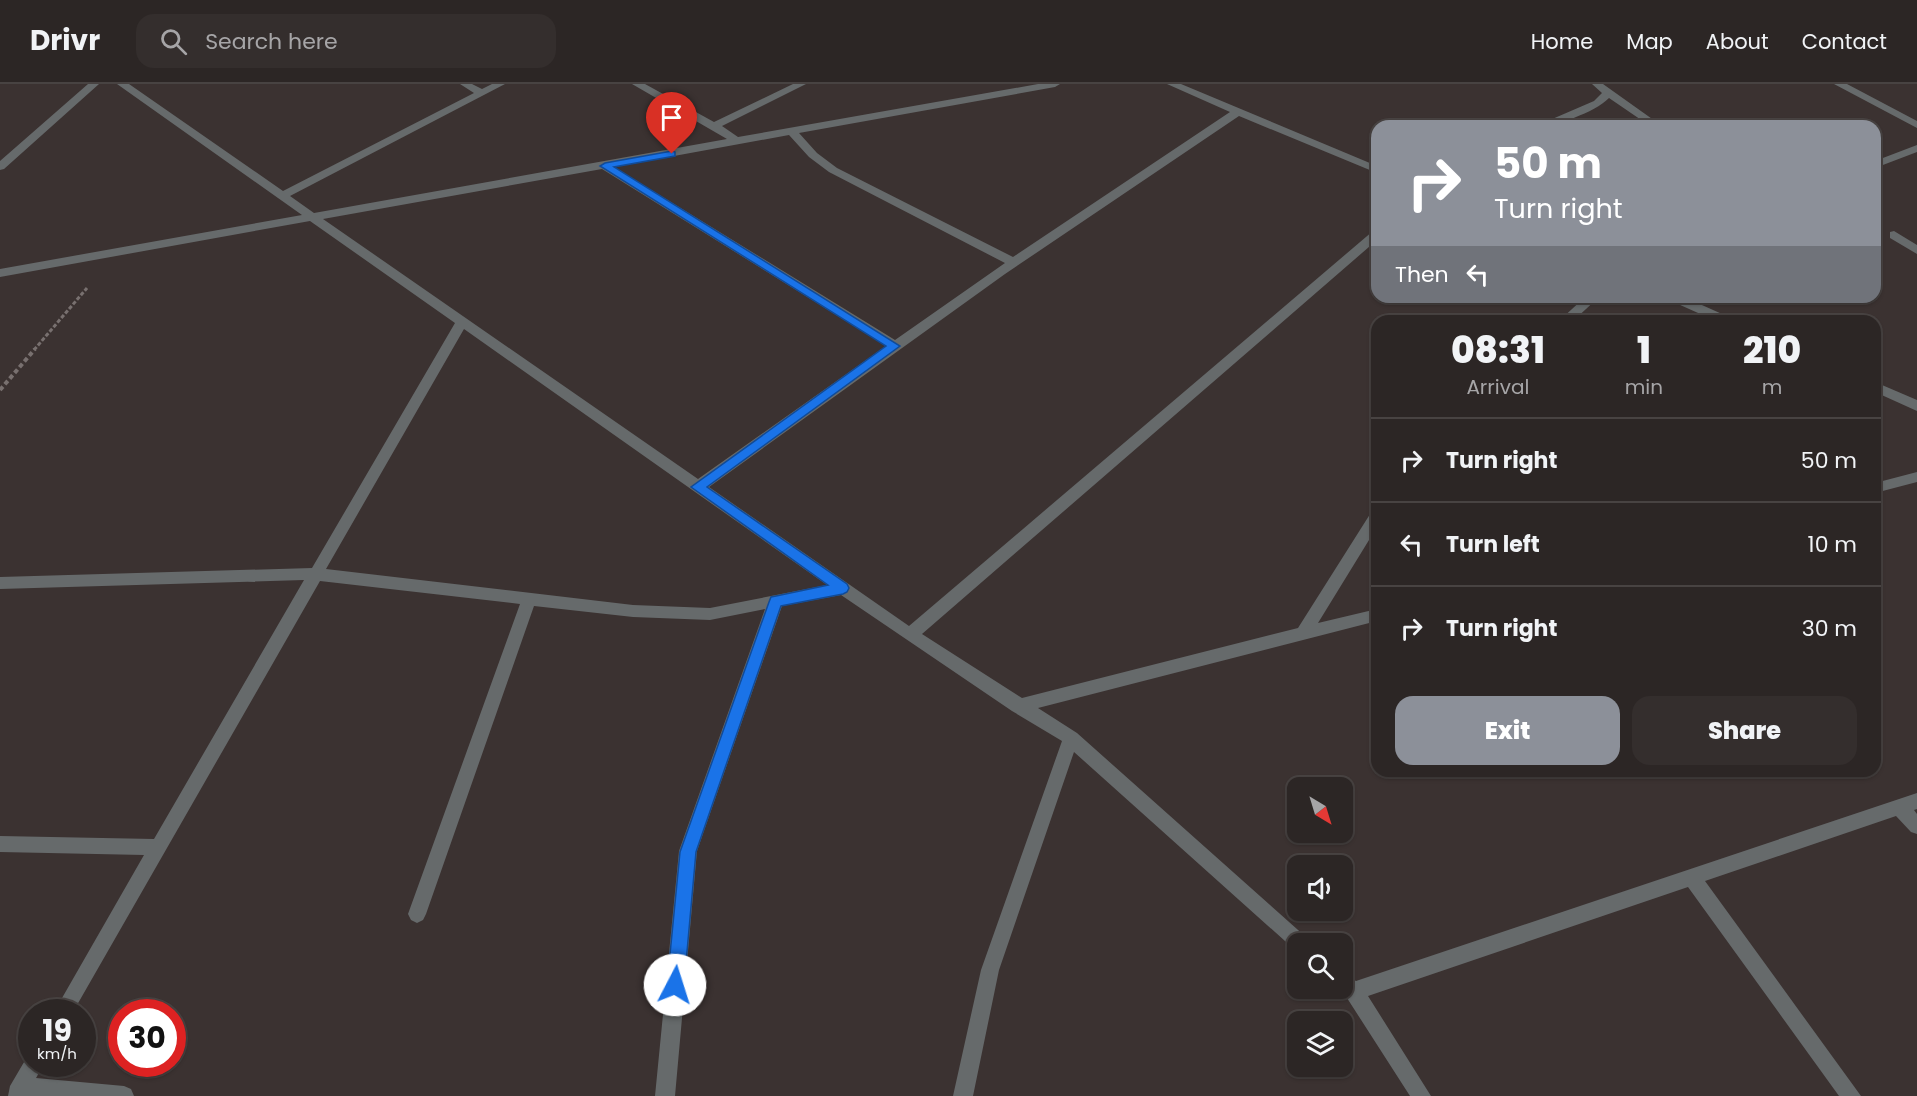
<!DOCTYPE html>
<html lang="en">
<head>
<meta charset="utf-8">
<style>
  body { margin:0; font-family:Poppins,sans-serif; background:#342e2d; color:#f1f3f6; height:100vh; display:flex; flex-direction:column; font-size:22px; white-space:nowrap }
  * { box-sizing:border-box; margin:0 }
  p { font-size:20px; color:#a6a5a7 }
  .icon { flex:none; width:33px; height:33px; fill:none; stroke:currentColor; stroke-width:2; stroke-linecap:round; stroke-linejoin:round }
  .map { position:relative; flex:1; overflow:hidden }
  .sheet { position:absolute; left:1371px; top:231px; width:510px; height:462px; display:flex; flex-direction:column; background:#2c2625; border-radius:18px; box-shadow:0 2px 4px #0004,0 0 0 2px #484342 }
  .sheet>* { flex:none }
  .hud { position:absolute; left:1371px; top:36px; width:510px; height:183px; border-radius:18px; box-shadow:0 2px 4px #0004,0 0 0 2px #484342; background:#8c9099; color:#fff; overflow:hidden }
  .needle { width:39px; rotate:142deg }
  .tools { position:absolute; left:1287px; top:693px; display:grid; gap:12px }
  .tools a { display:grid; place-items:center; width:66px; height:66px; border-radius:12px; background:#2c2625; box-shadow:0 2px 4px #0004,0 0 0 2px #484342; font-size:30px }
  .speed { position:absolute; left:18px; top:915px; display:flex; gap:12px; font-size:30px; font-weight:700; text-align:center }
  .speed>* { display:grid; place-content:center; width:78px; height:78px; border-radius:50%; background:#2c2625; box-shadow:0 2px 4px #0004,0 0 0 2px #484342; line-height:1 }
  .speed small { font-size:15px; font-weight:400 }
  .speed .limit { border:9px solid #d22; background:#fff; color:#111 }
  .pin { position:absolute; display:grid; place-items:center; width:51px; height:51px; color:#fff; margin:-62px -26px; border-radius:50% 50% 50% 0; rotate:-45deg; box-shadow:0 0 6px #0007 }
  .pin .icon { rotate:45deg }
  .me { position:absolute; width:66px; margin:-33px; rotate:5deg; stroke-linejoin:round; filter:drop-shadow(0 0 4px #0008) }
  .turn { display:flex; align-items:center; gap:21px; height:126px; padding:0 24px; font-size:27px }
  .turn .icon { width:78px; height:78px; stroke-width:2.5 }
  .turn b { display:block; font-size:42px; line-height:51px }
  .then { display:flex; align-items:center; height:57px; padding:0 24px; background:#0003; gap:12px; font-size:22px }
  .eta { display:flex; justify-content:space-evenly; align-items:center; height:102px; text-align:center }
  .eta b { font-size:36px; font-weight:800; line-height:42px }
  .cta { display:flex; gap:12px; margin-top:auto; padding:12px 24px }
  .cta a { flex:1; height:69px; border-radius:18px; background:#8c9099; color:#fff; font-size:24px; font-weight:800; line-height:69px; text-align:center }
  .cta a+a { background:#342e2d; color:#f1f3f6 }
  ul { padding:0; list-style:none }
  li { display:flex; align-items:center; gap:18px; height:84px; padding:0 24px; border-top:2px solid #484342 }
  li div { flex:1 }
  li b { display:block; font-size:22px }
  li em { font-style:normal }
  header { display:flex; align-items:center; gap:36px; box-sizing:border-box; height:84px; padding:0 30px; background:#2c2625; border-bottom:2px solid #484342 }
  header strong { font-size:28px }
  nav { display:flex; gap:33px; margin-inline-start:auto; font-size:21px }
  .search { width:420px; height:54px; background:#342e2d; display:flex; align-items:center; gap:15px; box-sizing:border-box; padding:0 21px; border-radius:18px; color:#a6a5a7; font-size:22px }
  .map>svg:first-child { display:block }
</style>
</head>
<body>
<header>
<strong>Drivr</strong>
<div class="search"><svg class="icon" aria-label="search" viewBox="0 0 24 24"><circle cx="10" cy="10" r="6"/><path d="M15 15l6 6"/></svg>Search here</div>
<nav><a>Home</a><a>Map</a><a>About</a><a>Contact</a></nav>
</header>
<div class="map">
<svg width="1917" height="1012" viewBox="0 0 1917 1012">
  <rect width="100%" height="100%" fill="#3b3231"/>
  <g fill="none" stroke-linecap="round" stroke-linejoin="round">
    <!-- path-far1 -->
    <path stroke="#78706f" stroke-width="3" stroke-dasharray="4 2" stroke-linecap="butt" d="M34 266 87 204"/>
    <!-- path -->
    <path stroke="#78706f" stroke-width="4" stroke-dasharray="4.5 3" stroke-linecap="butt" d="M0 306 35 265"/>
    <!-- minor -->
    <path fill="#666a6b" fill-rule="evenodd" d="M88 0H99L4 85 0 86V77Z
      M117 0H129L283 107 474 9 460 0H472L482 5 492 0H505L290 112 314 129 727 55 632 0H645L714 38 793 0H806L722 42 738 53 1038 0H1060L1055 3 799 49 817 69 837 84 1013 173 1230 28 1167 0H1181L1377 82V89L1239 32 1005 190 709 403 909 542 1373 147 1377 146V156L922 550 1022 614 1298 544 1372 427 1377 425V443L1318 539 1377 525V537L1038 624 1077 649 1307 854 1310 860H1298V868L1295 866 1074 668 999 886 973 1012H953L981 886 1062 657 1012 627 841 511 782 522 697 767 675 1012H655L679 767 765 525 710 536 633 533 534 522 426 830 423 836 417 839 411 836 408 830 520 520 320 497 73 928H54L144 771 0 768V752L154 755 304 496 0 505V493L312 484 455 239 310 137 0 193V185L302 131ZM789 51 809 73 829 88 1005 179 895 256 614 83ZM602 85 886 262 698 395 323 135ZM464 245 827 501 710 524 633 521 326 485Z
      M1592 0H1603L1662 42H1650L1609 14C1594 29 1556 42 1536 42L1594 17 1602 9Z
      M1834 0H1847L1917 37V44Z
      M1917 61V68L1875 84V77Z
      M1894 147 1917 161V170L1890 154V148Z
      M1585 213H1599L1573 237H1559Z
      M1667 213H1684L1731 234 1733 237H1716L1669 216Z
      M1875 298 1917 316V327L1875 308Z
      M1917 388V398L1875 409V399Z
      M1917 709V725L1914 726 1917 730V750L1911 748 1896 732 1705 797 1861 1012H1839L1688 803 1368 912 1431 1012H1410L1347 914 1336 904H1342V888L1356 897Z
      M32 971V980H44L36 994 124 1002 131 1005 134 1012H8L10 1002 27 973Z"/>
  </g>
  <!-- route -->
  <path fill="#1a73e8" stroke="#114b97" stroke-width="1.5" d="M672 67 675 68V72L614 83 900 262 707 403 847 500 849 504 847 508 843 510 781 522 696 768 684 901 681 907 675 909 669 907 667 901 680 768 769 518 771 513 776 512 828 501 691 403 886 262 600 82 605 79Z"/>
</svg>
<div class="tools">
<a><svg class="needle" viewBox="-14 -14 28 28"><path d="M0-13l5 13h-10z" fill="#e53935"/><path d="M0 13l5-13h-10z" fill="#a6a5a7"/></svg></a>
<a><svg class="icon" aria-label="sound" viewBox="0 0 24 24"><path d="M4 9h4l5-4v14l-5-4H4zM17 9q2 3 0 6"/></svg></a>
<a><svg class="icon" aria-label="search" viewBox="0 0 24 24"><circle cx="10" cy="10" r="6"/><path d="M15 15l6 6"/></svg></a>
<a><svg class="icon" aria-label="layers" viewBox="0 0 24 24"><path d="M12 4l9 5-9 5-9-5zM3 14l9 5 9-5"/></svg></a>
</div>
<div class="speed"><div>19<small>km/h</small></div><div class="limit">30</div></div>
<div class="pin" style="left:672px;top:70px;background:#d93025"><svg class="icon" aria-label="arrive" viewBox="0 0 24 24"><path d="M6 21V4h12l-3 4 3 4H6"/></svg></div>
<svg class="me" style="left:675px;top:901px" viewBox="-20 -20 40 40"><circle r="19" fill="#fff"/><path d="M0-13L10 11 0 6-10 11z" fill="#1a73e8"/></svg>
<div class="hud">
<div class="turn"><svg class="icon" aria-label="right" viewBox="0 0 24 24"><path d="M7 20v-9h11M14 6l5 5-5 5"/></svg><div><b>50 m</b>Turn right</div></div>
<div class="then">Then<svg class="icon" aria-label="left" viewBox="0 0 24 24"><path d="M17 20v-9H6M10 6l-5 5 5 5"/></svg></div>
</div>
<section class="sheet">
<div class="eta">
<div><b>08:31</b><p>Arrival</p></div>
<div><b>1</b><p>min</p></div>
<div><b>210</b><p>m</p></div>
</div>
<ul>
<li><svg class="icon" aria-label="right" viewBox="0 0 24 24"><path d="M7 20v-9h11M14 6l5 5-5 5"/></svg><div><b>Turn right</b></div><em>50 m</em></li>
<li><svg class="icon" aria-label="left" viewBox="0 0 24 24"><path d="M17 20v-9H6M10 6l-5 5 5 5"/></svg><div><b>Turn left</b></div><em>10 m</em></li>
<li><svg class="icon" aria-label="right" viewBox="0 0 24 24"><path d="M7 20v-9h11M14 6l5 5-5 5"/></svg><div><b>Turn right</b></div><em>30 m</em></li>
</ul>
<div class="cta"><a>Exit</a><a>Share</a></div>
</section>
</div>
</body>
</html>
